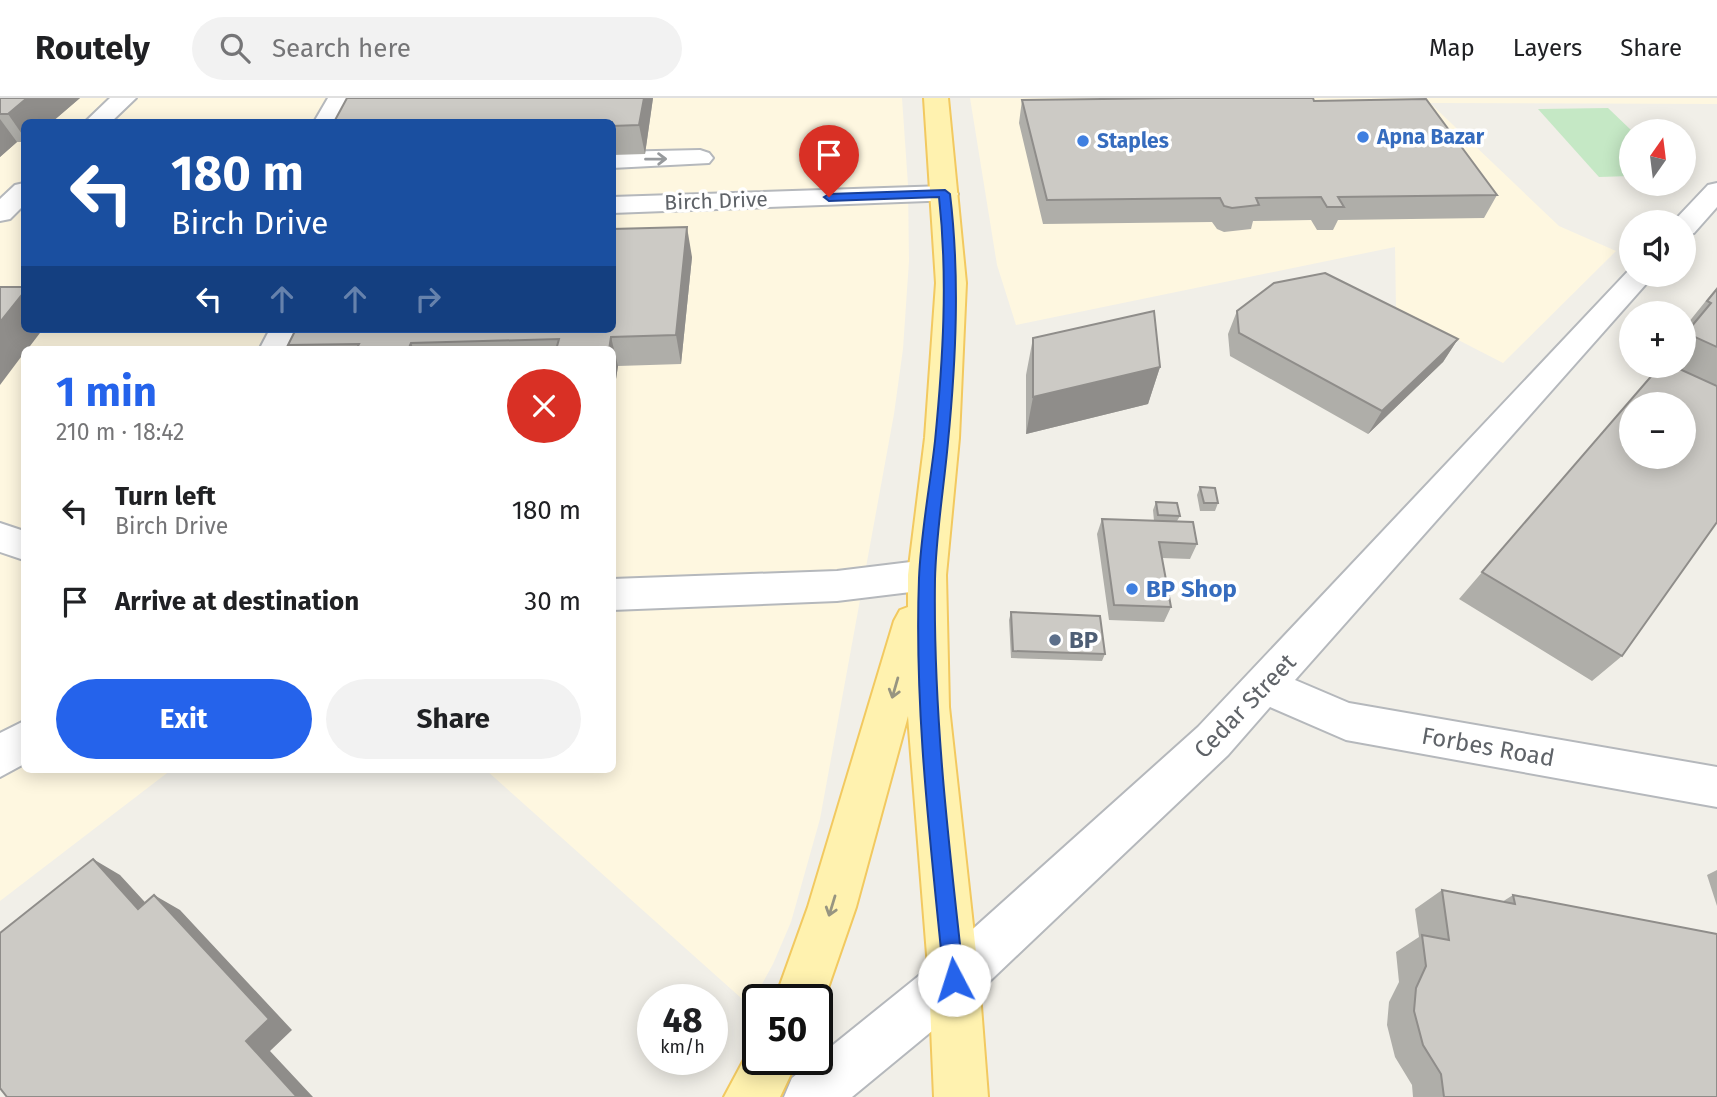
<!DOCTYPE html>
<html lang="en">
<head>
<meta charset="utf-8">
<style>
  body { margin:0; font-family:"Fira Sans",sans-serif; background:#f2f2f2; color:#202124; height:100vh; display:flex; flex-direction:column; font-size:26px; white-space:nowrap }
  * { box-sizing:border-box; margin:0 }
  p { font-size:23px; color:#757577 }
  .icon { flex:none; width:38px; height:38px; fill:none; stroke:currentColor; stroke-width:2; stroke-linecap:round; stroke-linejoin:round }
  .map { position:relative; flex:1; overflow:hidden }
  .sheet { position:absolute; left:21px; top:248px; width:595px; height:427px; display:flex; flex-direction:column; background:#fff; border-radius:10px; box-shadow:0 4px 18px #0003 }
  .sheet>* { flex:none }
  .hud { position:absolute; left:21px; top:21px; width:595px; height:214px; border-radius:10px; box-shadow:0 4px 18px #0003; background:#1a4fa0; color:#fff; overflow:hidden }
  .needle { width:46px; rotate:14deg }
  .tools { position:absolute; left:1619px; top:21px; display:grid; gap:14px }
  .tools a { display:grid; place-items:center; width:77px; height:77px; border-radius:50%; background:#fff; box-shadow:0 4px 18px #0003; font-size:35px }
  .speed { position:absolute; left:637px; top:886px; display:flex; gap:14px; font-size:35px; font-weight:700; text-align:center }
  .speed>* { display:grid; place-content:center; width:91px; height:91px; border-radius:50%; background:#fff; box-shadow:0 4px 18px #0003; line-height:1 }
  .speed small { font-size:18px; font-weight:400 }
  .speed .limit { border:4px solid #111; border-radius:10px; background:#fff; color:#111 }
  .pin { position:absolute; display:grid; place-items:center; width:60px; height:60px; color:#fff; margin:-72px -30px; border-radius:50% 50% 50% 0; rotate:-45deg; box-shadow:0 0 7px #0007 }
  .pin .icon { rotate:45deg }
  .me { position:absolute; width:77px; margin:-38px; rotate:355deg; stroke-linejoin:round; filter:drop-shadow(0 0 5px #0008) }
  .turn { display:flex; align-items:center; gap:24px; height:147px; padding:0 35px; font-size:32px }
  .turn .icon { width:91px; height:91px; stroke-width:2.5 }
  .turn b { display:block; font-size:49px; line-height:60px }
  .lanes { display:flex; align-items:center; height:66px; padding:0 35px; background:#0003; justify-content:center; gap:35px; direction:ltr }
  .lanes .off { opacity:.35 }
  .round { display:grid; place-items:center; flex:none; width:74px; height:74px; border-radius:37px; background:#f2f2f2 }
  .summary { display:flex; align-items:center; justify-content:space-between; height:119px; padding:0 35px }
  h1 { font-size:42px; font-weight:700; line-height:52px; color:#2563eb }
  .action { display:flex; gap:14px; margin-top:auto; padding:14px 35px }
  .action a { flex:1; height:80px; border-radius:42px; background:#2563eb; color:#fff; font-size:28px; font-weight:700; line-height:80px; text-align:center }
  .action a+a { background:#f2f2f2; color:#202124 }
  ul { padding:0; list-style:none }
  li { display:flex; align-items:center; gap:21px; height:91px; padding:0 35px }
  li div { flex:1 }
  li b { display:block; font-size:26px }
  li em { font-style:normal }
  header { display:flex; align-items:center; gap:42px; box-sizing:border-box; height:98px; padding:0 35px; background:#fff; border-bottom:2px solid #e0e0e0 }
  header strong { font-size:33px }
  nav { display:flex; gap:38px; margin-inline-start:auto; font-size:24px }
  .search { width:490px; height:63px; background:#f2f2f2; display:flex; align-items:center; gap:18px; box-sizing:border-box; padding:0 24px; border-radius:38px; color:#757577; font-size:26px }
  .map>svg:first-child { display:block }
</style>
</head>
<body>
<header>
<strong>Routely</strong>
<div class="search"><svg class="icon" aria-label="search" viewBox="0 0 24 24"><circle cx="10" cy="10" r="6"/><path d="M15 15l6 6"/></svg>Search here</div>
<nav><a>Map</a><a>Layers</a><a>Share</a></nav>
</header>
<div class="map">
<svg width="1717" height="999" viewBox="0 0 1717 999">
  <rect width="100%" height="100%" fill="#f1efe8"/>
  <!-- commercial -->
  <path fill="#fef7e0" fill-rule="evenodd" d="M0 0H902L908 87 909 163 903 251 894 316 820 721 791 824 773 866 750 908 486 672H612V252H24V672H171L0 803ZM24 24H612V231H24Z
    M970 0H1717V6L1430 5 1559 128 1616 153 1503 265 1396 210 1395 149 1016 227 997 167Z"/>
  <!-- green -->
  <path fill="#c5e8c5" d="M1608 10 1632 33 1631 78 1599 79 1538 11Z"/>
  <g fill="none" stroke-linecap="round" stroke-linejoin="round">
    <!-- minor casing -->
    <g stroke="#b5b8bc" stroke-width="4">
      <path id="minor" d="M110 0H136L111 24H85Z
        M328 0H352L338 24H314Z
        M700 52 709 55 713 60 709 65 612 70V54Z
        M24 85V107L10 121 0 123V101L15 87Z
        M1717 85V109L1694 135 1684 137V124H1673L1708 87Z
        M945 88 954 90 958 96 954 102 612 115V99Z
        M1631 170V177H1654L1295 582 1349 605 1717 669V709L1346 642 1270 609 1228 657 972 900 852 999H784L792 980 936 864 1198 629Z
        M270 231H300L291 252H259Z
        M0 425 24 433V462L0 454Z
        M927 462 940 466 946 477 940 488 927 492 837 503 612 512V481L837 473Z
        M24 623V666L0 679V635Z"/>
    </g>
    <!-- major casing -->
    <g stroke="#f2c960" stroke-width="4">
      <path id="major" d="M924 0H948L966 185 959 340 946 477 949 609 979 882 988 999H934L929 882 908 618 856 809 818 919 817 901H775L808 809 894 523 900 512 908 509V477L925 340 936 185Z
        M758 941V961H798L780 999H724L754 943Z"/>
    </g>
    <!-- minor -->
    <use href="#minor" fill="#fff" fill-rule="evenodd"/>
    <!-- major -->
    <use href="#major" fill="#fff2af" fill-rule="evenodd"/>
  </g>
  <!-- wall -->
  <path fill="#afaea9" d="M0 0H80L52 24H24V44H17L0 59Z
    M653 0 645 56 612 57V24Z
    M1022 2 1314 3 1497 97 1484 120 1338 122 1333 132H1317L1311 122 1253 123 1251 131 1224 134 1217 131 1212 124 1043 126 1019 25Z
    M692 159 681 266 618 268 616 281H612V252H291L288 247Z
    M1717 189V424L1622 558 1592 583 1459 501 1660 268H1684V238L1686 234 1684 233V230Z
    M1237 213 1458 241 1443 264 1368 336 1230 258 1228 236Z
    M1033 240 1160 269 1148 306 1026 336V277Z
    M1200 389 1218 405 1215 413H1200L1197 397Z
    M1156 404 1180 418 1177 423 1197 446 1190 461 1162 460 1171 509 1164 524 1109 522 1097 436 1102 421 1154 423 1153 412Z
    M1011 514 1105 556 1102 563 1011 560 1009 522Z
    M1717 772V808L1707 777Z
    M1442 792 1502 804 1513 797 1717 999H1413L1412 987 1395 959 1387 927 1389 904 1399 884 1396 854 1419 839 1415 811Z"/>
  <!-- shaded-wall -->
  <path fill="#8f8d8a" d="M27 0H80L52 24H24V39L8 16Z
    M644 0H653L645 56 639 27Z
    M0 21 17 44 0 59Z
    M687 129 692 159 681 266 676 237Z
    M24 194V231H43L27 252H24V255L0 287V224Z
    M611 239 618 268 616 281 612 266V252H609Z
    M1458 241 1443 264 1368 336 1382 313Z
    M411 245 414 252H408Z
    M1160 269 1148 306 1026 336 1033 299Z
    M93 761 120 777 165 826 138 811Z
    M154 797 180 812 292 932 270 953 313 999H297L246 943Z"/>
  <!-- building -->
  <path fill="#cccac5" stroke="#8f8d8a" stroke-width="2" fill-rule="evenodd" d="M0 0H27L8 16H0Z
    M347 0H644L639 27 612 28V24H334Z
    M1182 0H1313L1314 3 1426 1 1497 97 1338 99 1344 109H1327L1321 99 1256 100 1259 107 1232 110 1224 108 1220 100 1047 102 1022 2Z
    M687 129 676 237 611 239 609 252H556L559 241 411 245 408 252H356L359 246 288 247 296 231H612V131Z
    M1325 175 1458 241 1382 313 1239 235 1237 213 1274 185Z
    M0 189H24V194L0 224Z
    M1717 191V249L1686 235 1711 205 1707 203Z
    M1154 213 1160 269 1033 299V240Z
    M1660 268H1673L1717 288V424L1622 558 1482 474ZM1631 306H1684V359H1631Z
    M1200 389 1215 390 1218 405H1204Z
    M1156 404 1177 405 1180 418 1158 417Z
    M1102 421 1193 424 1197 446 1159 444 1171 509 1114 507Z
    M1011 514 1100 518 1105 556 1013 553Z
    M93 761 138 811 154 797 269 921 246 943 297 999H7L0 990V835Z
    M1442 792 1515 806 1513 797 1717 836V999H1444L1441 976 1423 947 1414 913 1416 890 1426 868 1422 837 1449 842Z"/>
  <!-- one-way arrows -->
  <defs><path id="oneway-shaft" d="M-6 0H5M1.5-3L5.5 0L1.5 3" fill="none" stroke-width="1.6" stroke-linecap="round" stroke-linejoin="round" transform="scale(1.75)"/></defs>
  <use stroke="#979a9d" href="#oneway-shaft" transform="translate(656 61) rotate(-1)"/>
  <g stroke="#979581">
    <use href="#oneway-shaft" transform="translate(895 590) rotate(106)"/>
    <use href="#oneway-shaft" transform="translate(832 808) rotate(107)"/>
  </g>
  <!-- route -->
  <path fill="#2563eb" stroke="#184099" stroke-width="2" d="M945 92 950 96C960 178 956 262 948 344 944 389 936 436 935 481 933 616 949 748 964 882L961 889 954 892 947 889 944 882C931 748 914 614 919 480 921 434 930 388 935 343 943 262 948 180 939 99L829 103 824 99 829 96Z"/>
  <!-- markers -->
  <g fill="#3f7fe0" stroke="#fff" stroke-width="2.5">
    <circle cx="1363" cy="39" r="7"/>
    <circle cx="1083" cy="43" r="7"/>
    <circle cx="1132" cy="491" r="7"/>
  </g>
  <circle fill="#5c6f8a" stroke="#fff" stroke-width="2.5" cx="1055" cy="542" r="7"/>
  <g text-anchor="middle" stroke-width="7" stroke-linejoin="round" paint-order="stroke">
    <!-- far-shop labels -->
    <g font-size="21" font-weight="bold" fill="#366cbe" stroke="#fff" text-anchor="start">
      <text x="1377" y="46">Apna Bazar</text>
      <text x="1097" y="50">Staples</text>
    </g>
    <!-- far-street labels -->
    <g font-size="21" fill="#5f6368" stroke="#fff">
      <text transform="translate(716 103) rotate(-2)" y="7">Birch Drive</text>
    </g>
    <!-- shop labels -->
    <g font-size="24" font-weight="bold" fill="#366cbe" stroke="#fff" text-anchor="start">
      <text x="1146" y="499">BP Shop</text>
    </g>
    <!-- service labels -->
    <g font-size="24" font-weight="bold" fill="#4e5e75" stroke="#fff" text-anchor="start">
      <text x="1069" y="550">BP</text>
    </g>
    <!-- street labels -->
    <g font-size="24" fill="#5f6368" stroke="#fff">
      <text transform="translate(1245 608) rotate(-46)" y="8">Cedar Street</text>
      <text transform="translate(1488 649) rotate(10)" y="8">Forbes Road</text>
    </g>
  </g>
</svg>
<div class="tools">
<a><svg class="needle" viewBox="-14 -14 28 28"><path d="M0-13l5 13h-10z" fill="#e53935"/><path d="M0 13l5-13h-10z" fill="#757577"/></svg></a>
<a><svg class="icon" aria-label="sound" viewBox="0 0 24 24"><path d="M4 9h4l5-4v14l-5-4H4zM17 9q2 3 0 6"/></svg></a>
<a>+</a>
<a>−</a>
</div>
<div class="speed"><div>48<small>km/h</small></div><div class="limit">50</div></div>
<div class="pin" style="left:829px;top:99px;background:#d93025"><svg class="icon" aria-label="arrive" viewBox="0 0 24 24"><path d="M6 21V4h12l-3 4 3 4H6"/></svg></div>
<svg class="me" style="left:954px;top:882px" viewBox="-20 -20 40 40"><circle r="19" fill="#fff"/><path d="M0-13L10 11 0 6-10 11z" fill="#2563eb"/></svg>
<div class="hud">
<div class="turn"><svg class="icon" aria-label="left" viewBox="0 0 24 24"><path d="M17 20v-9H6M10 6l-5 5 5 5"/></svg><div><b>180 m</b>Birch Drive</div></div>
<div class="lanes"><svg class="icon" aria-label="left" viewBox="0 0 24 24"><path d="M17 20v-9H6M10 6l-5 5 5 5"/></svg><svg class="icon off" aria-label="ahead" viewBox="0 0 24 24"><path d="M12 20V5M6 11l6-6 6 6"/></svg><svg class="icon off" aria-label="ahead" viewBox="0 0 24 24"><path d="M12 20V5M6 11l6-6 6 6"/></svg><svg class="icon off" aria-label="right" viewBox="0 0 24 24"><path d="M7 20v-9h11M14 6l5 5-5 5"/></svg></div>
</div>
<section class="sheet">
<div class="summary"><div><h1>1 min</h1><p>210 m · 18:42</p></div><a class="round" style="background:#d93025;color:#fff"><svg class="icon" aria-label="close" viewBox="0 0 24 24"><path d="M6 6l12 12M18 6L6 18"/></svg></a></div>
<ul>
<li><svg class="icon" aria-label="left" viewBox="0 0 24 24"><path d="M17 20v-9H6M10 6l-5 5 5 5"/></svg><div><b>Turn left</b><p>Birch Drive</p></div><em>180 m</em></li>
<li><svg class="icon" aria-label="arrive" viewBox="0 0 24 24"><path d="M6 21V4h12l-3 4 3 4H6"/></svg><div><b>Arrive at destination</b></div><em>30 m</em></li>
</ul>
<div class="action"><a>Exit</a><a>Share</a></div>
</section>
</div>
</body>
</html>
